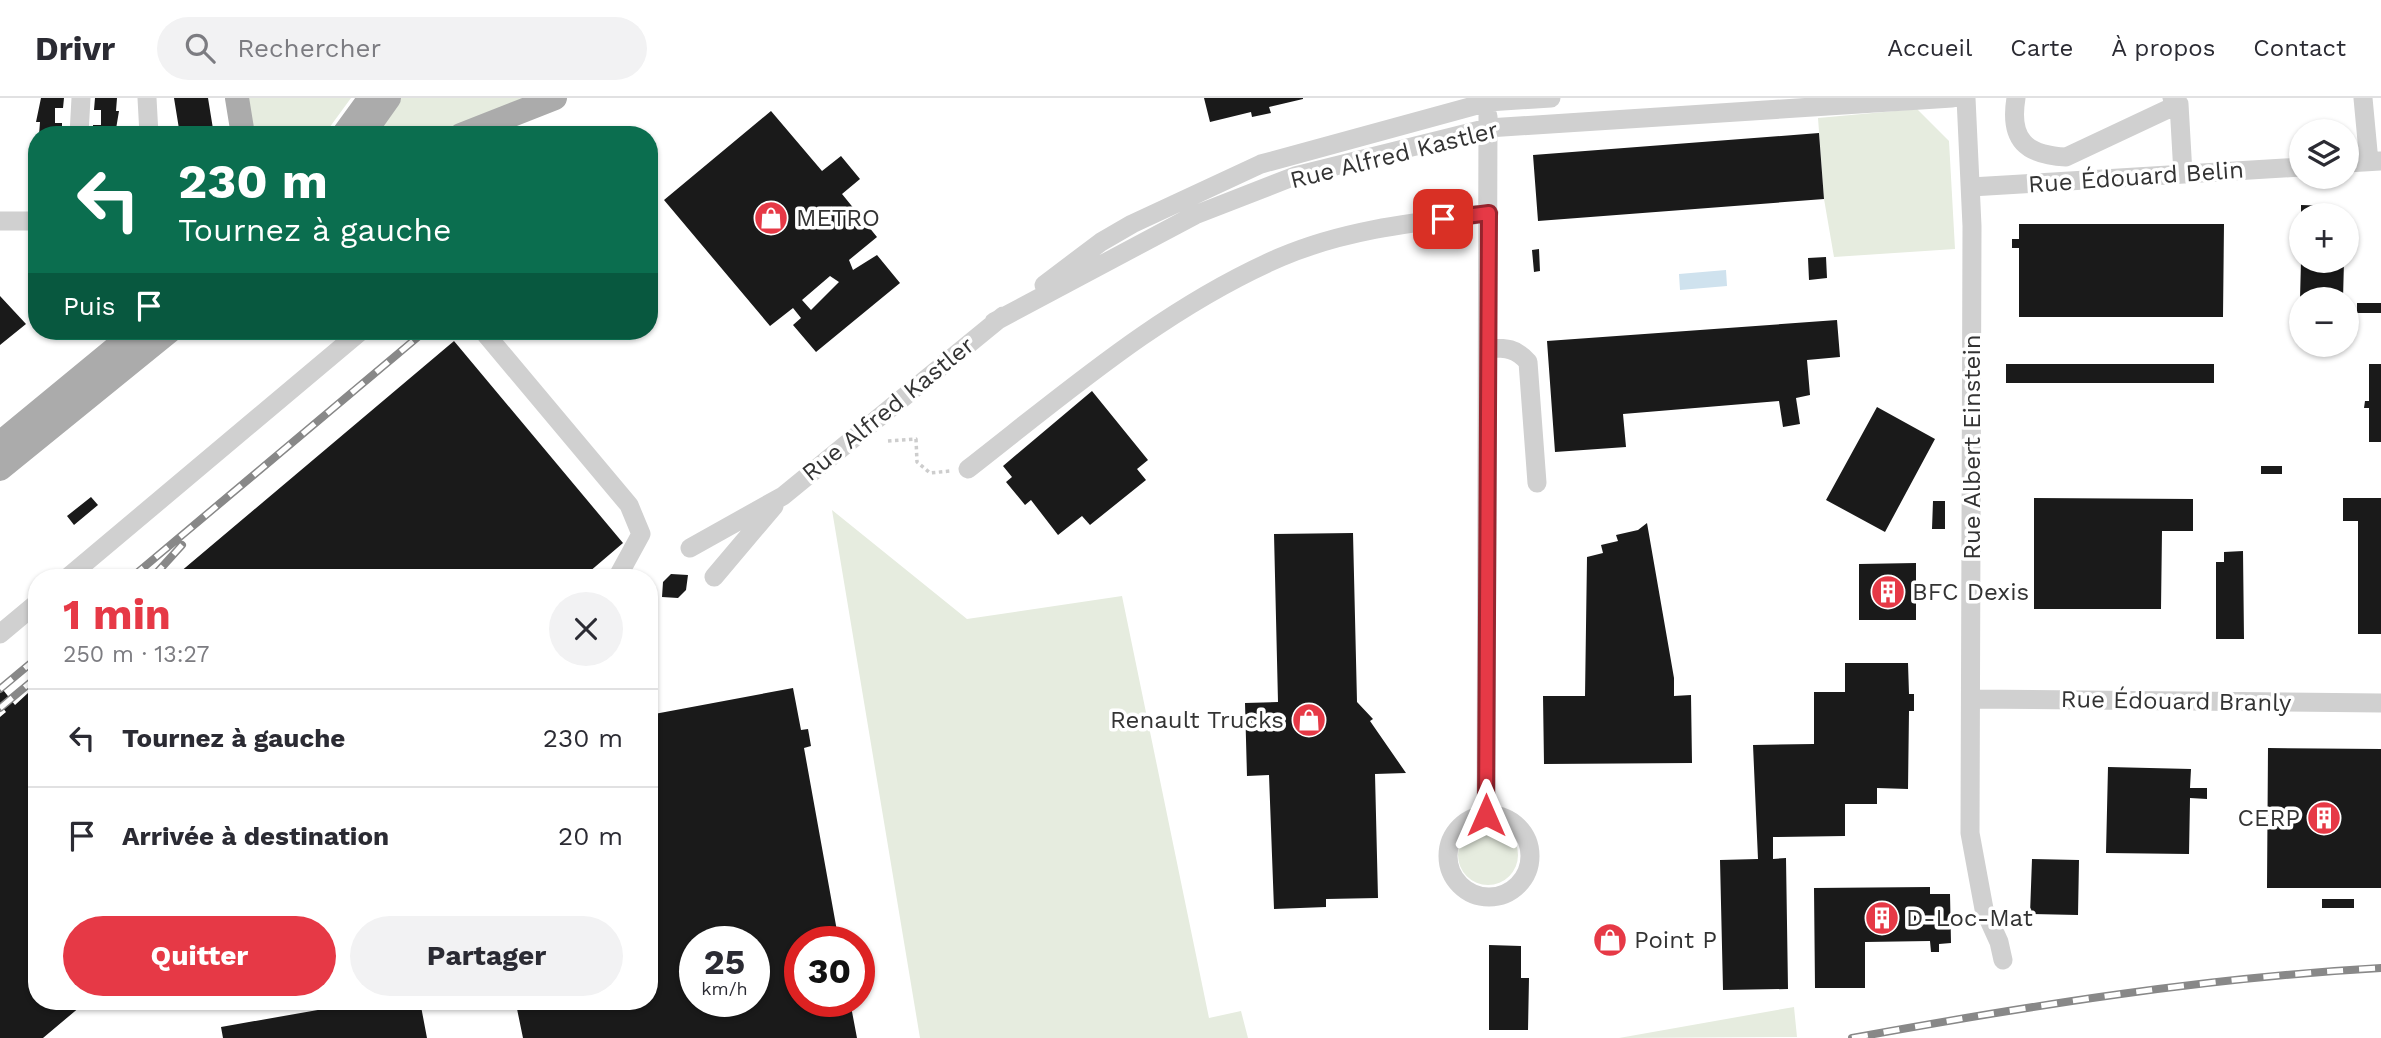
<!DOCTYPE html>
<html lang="fr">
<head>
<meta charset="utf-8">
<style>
  body { margin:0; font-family:"Work Sans",sans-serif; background:#f2f2f3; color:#2b2b33; height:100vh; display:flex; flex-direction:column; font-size:26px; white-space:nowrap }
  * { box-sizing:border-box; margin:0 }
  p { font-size:23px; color:#7c7c81 }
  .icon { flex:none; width:38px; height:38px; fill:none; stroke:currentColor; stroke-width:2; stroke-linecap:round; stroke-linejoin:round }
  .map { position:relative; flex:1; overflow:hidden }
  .details { position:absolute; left:28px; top:471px; width:630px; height:441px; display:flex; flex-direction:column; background:#fff; border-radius:28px; box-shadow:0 2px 5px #0004 }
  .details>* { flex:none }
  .top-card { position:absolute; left:28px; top:28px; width:630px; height:214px; border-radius:28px; box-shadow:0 2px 5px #0004; background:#0b6e4f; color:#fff; overflow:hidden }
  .fabs { position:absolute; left:2289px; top:21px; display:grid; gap:14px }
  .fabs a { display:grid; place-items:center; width:70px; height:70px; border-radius:50%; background:#fff; box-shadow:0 2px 5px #0004; font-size:35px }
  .speed { position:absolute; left:679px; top:828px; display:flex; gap:14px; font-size:35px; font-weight:700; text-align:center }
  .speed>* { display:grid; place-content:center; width:91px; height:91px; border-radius:50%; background:#fff; box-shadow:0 2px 5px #0004; line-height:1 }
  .speed small { font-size:18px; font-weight:400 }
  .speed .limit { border:10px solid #d22; background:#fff; color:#111 }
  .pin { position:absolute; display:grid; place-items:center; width:60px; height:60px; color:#fff; margin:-30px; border-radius:14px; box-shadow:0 4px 10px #0006 }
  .me { position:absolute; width:77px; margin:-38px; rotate:0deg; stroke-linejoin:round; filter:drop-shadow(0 0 5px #0008) }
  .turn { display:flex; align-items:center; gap:24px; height:147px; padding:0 35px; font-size:32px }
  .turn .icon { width:91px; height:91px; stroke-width:2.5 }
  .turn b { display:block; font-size:49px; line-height:60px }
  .then { display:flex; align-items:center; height:66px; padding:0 35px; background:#0003; gap:14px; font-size:26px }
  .round { display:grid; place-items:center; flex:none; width:74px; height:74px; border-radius:37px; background:#f2f2f3 }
  .headline { display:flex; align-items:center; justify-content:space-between; height:119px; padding:0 35px }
  h1 { font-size:42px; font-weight:700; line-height:52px; color:#e63946 }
  .action { display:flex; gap:14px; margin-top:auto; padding:14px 35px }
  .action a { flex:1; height:80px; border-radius:42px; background:#e63946; color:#fff; font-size:28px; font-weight:700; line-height:80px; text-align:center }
  .action a+a { background:#f2f2f3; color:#2b2b33 }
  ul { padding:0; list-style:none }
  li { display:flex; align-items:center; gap:21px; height:98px; padding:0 35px; border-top:2px solid #e1e1e2 }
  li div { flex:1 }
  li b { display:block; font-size:26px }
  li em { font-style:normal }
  header { display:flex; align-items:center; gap:42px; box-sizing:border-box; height:98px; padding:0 35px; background:#fff; border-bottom:2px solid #e1e1e2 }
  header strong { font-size:33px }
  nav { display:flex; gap:38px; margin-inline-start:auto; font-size:24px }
  .search { width:490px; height:63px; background:#f2f2f3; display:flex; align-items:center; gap:18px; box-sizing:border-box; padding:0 24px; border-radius:38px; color:#7c7c81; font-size:26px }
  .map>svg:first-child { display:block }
</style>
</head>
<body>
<header>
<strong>Drivr</strong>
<div class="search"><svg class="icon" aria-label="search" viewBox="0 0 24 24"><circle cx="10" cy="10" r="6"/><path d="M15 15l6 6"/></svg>Rechercher</div>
<nav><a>Accueil</a><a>Carte</a><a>À propos</a><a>Contact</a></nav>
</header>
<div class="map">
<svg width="2381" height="940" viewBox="0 0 2381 940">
  <rect width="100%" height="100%" fill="#fff"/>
  <!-- green -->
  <path fill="#e6ecdf" d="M248 0H351L324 37H255Z
    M399 0H527L435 37H373Z
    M1917 11 1949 43 1955 151 1834 159 1824 101 1818 20Z
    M832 412 967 521 1122 498 1209 920 1241 913 1248 940H920Z
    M1458 757a30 30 0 1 1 60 0a30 30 0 1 1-60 0Z
    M1794 909 1797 939 1619 940Z"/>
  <!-- water -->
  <path fill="#cfe2ee" d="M1726 172 1727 188 1680 192 1679 176Z"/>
  <!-- building -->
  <path fill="#1a1a1a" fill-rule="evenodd" d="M41 0H64L63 10H55V25H62V37H39L40 24H36Z
    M95 0H117L116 13H119L115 37H93V27H101V12H94Z
    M174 0H208L214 37H180Z
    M1204 0H1303V1L1269 9 1271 15 1252 19 1251 14 1210 24Z
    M771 13 822 73 841 58 860 81 842 96 877 139 849 162 853 172 877 157 900 185 816 254 793 227 801 220 793 210 770 228 664 102ZM830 178 839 184 811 212 802 202Z
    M1819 35 1824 101 1538 123 1533 57Z
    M2301 107 2332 108V117H2301Z
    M2019 126H2224L2223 219H2019V150H2012V141H2019Z
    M1539 151 1540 173 1534 174 1532 152Z
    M1826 159 1827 180 1809 182 1808 160Z
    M2301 163H2344L2343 201H2300Z
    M0 198 26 226 0 247Z
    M2357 205H2381V215H2357Z
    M1837 222 1840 259 1807 262 1810 297 1796 300 1800 326 1783 329 1779 303 1623 316 1626 349 1555 354 1547 243Z
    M454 243 623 445 582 480H173Z
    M2006 266H2214V285H2006Z
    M2369 266H2381V344H2369V310H2364L2365 303H2369Z
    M1092 293 1148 362 1137 371 1146 382 1090 427 1082 418 1058 437 1031 402 1025 407 1006 384 1012 379 1003 368Z
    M1877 309 1935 341 1885 434 1826 402Z
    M2261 368H2282V376H2261Z
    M91 399 98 407 74 427 67 418Z
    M2034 400 2193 401V433H2162L2161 511H2034Z
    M2343 400H2381V536H2358V423H2343Z
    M1933 403H1945V431H1932Z
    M1647 425 1674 580V598L1691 597 1692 665 1544 666 1543 598H1585L1587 459 1603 455 1601 447 1618 443 1616 437 1638 432Z
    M1353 435 1357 604 1373 621 1370 623 1406 675 1375 676 1378 800 1326 801V809L1274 811 1269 677 1247 678 1245 605 1278 604 1274 436Z
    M2243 453 2244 541H2216V464H2224V454Z
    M1916 465V522H1859V466Z
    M671 476 688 477 686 492 678 500 662 499 663 484Z
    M1845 565H1908L1909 596H1914V613H1909L1908 691 1877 690V706H1845V738L1773 739V761L1786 760 1788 891 1723 892 1720 762 1758 761 1753 647 1814 646V594H1845Z
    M0 588 15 607 28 595 37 605V903H87L43 940H0V619L6 614 0 606Z
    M793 590 801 632 808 631 811 648 804 650 839 844H800V903H850L857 940H523L516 906 499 909V903H649V617ZM695 844H754V903H695Z
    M2268 650 2381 651V790H2267Z
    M2108 669 2191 671 2190 690H2207V701L2190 700 2189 756 2106 755Z
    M2032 761 2079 762 2078 817 2030 816Z
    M1930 789V796H1950L1951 845 1939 846V854H1931L1930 843 1865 844V890H1815L1814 790Z
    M2322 801H2354V810H2322Z
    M1489 847 1521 848V880H1529L1528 932H1489Z
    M369 903H420L427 940H223L221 929Z"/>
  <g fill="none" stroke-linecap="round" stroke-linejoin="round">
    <!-- path -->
    <path stroke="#cdcdcd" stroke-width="3.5" stroke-dasharray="3.5 3.5" stroke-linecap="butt" d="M888 343 916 341 917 364 930 375 950 373"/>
    <!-- minor -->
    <path stroke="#d0d0d0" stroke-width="19" d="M147 0 149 37
      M1966 0 1972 128 1970 735 1984 811 1999 844 2003 862
      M2016 0C2009 42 2026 57 2066 59L2179 6
      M2172 0 2179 6 2183 76
      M2363 0 2369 64
      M79 37 81 0
      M2347 65 2380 63
      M1971 89 2301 69
      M0 123H37
      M1044 187 1101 144 1132 126 1261 66 1488 4 1551 0
      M994 224 1195 117 1295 78 1488 30 1952 0
      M483 233 629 407 641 436 617 480
      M1489 250C1506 250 1516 250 1528 264L1537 385
      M968 371C1067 294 1165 209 1281 159 1347 131 1418 124 1489 115
      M690 450 783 398 1003 218
      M714 479 774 408
      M67 480 361 233
      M0 536 37 505
      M1971 601 2381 605
      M1486 717 1488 18
      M1448 758a41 41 0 1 1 82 0a41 41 0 1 1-82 0Z"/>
    <!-- major -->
    <path stroke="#ababab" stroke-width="24" d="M237 0 243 37
      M367 31 389 0
      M343 37 370 0
      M461 37 555 0
      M0 345 136 233
      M0 371 170 233"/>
    <!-- rail casing -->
    <g stroke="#888" stroke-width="8">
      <path id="rail" d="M131 480 425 233
        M152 480 182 447
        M0 591 37 560
        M34 602 37 600
        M0 610 37 579
        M1852 940C2028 908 2202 880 2381 870"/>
    </g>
    <!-- rail -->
    <use href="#rail" stroke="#fff" stroke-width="5" stroke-dasharray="16" stroke-linecap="butt"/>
  </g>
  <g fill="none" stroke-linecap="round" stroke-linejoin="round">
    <!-- route casing -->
    <g stroke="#96252e" stroke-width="18">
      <path id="route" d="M1443 121 1489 115 1486 717"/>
    </g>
    <!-- route -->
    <use href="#route" stroke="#e63946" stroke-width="12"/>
  </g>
  <!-- icons -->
  <defs>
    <g id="shop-disc" transform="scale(1.75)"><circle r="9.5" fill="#e63946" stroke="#fff"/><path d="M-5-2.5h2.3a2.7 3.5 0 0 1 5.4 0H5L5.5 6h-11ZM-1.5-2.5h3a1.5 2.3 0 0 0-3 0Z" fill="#fff"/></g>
    <g id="building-disc" transform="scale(1.75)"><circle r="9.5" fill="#e63946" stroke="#fff"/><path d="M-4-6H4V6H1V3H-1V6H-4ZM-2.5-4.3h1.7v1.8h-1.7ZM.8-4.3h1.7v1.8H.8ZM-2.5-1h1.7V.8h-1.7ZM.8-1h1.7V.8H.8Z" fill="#fff"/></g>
  </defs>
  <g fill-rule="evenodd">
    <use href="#shop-disc" x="771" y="120"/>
    <use href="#building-disc" x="1888" y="494"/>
    <use href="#shop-disc" x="1309" y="622"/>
    <use href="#building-disc" x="2324" y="720"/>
    <use href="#building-disc" x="1882" y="820"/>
    <use href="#shop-disc" x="1610" y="842"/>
  </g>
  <g text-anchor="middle" stroke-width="7" stroke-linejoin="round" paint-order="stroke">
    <!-- street labels -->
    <g font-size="24" fill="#333" stroke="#fff">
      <text transform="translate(1394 57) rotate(-14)" y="8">Rue Alfred Kastler</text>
      <text transform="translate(2136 79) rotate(-4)" y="8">Rue Édouard Belin</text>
      <text transform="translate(888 311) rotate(-39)" y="8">Rue Alfred Kastler</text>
      <text transform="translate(1972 349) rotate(-90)" y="8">Rue Albert Einstein</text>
      <text transform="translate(2176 603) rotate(1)" y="8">Rue Édouard Branly</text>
    </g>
    <!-- poi labels -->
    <g font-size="24" fill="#333" stroke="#fff" text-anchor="start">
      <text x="796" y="128">METRO</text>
      <text x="1912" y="502">BFC Dexis</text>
      <text x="1284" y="630" text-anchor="end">Renault Trucks</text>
      <text x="2300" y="728" text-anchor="end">CERP</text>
      <text x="1906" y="828">D-Loc-Mat</text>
      <text x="1634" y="850">Point P</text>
    </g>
  </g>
</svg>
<div class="fabs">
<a><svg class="icon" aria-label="layers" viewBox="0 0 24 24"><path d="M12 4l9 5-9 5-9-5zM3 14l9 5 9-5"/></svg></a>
<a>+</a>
<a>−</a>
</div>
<div class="speed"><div>25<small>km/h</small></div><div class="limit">30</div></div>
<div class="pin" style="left:1443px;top:121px;background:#d93025"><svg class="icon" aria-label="arrive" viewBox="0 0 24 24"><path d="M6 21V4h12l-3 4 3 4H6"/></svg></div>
<svg class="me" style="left:1486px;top:717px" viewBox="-20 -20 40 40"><path d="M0-17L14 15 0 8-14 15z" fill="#e63946" stroke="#fff" stroke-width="4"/></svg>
<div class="top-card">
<div class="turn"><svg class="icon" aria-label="left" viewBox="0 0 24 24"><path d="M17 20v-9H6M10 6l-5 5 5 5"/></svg><div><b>230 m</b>Tournez à gauche</div></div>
<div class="then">Puis<svg class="icon" aria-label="arrive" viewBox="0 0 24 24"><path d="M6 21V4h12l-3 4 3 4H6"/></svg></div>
</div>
<section class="details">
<div class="headline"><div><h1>1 min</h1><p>250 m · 13:27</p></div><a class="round"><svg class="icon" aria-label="close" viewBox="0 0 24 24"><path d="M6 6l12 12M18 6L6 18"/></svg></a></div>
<ul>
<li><svg class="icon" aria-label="left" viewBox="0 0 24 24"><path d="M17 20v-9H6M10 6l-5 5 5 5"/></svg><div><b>Tournez à gauche</b></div><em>230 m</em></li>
<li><svg class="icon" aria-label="arrive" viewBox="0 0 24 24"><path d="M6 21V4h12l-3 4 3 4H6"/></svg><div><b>Arrivée à destination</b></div><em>20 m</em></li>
</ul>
<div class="action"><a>Quitter</a><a>Partager</a></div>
</section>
</div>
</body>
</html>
